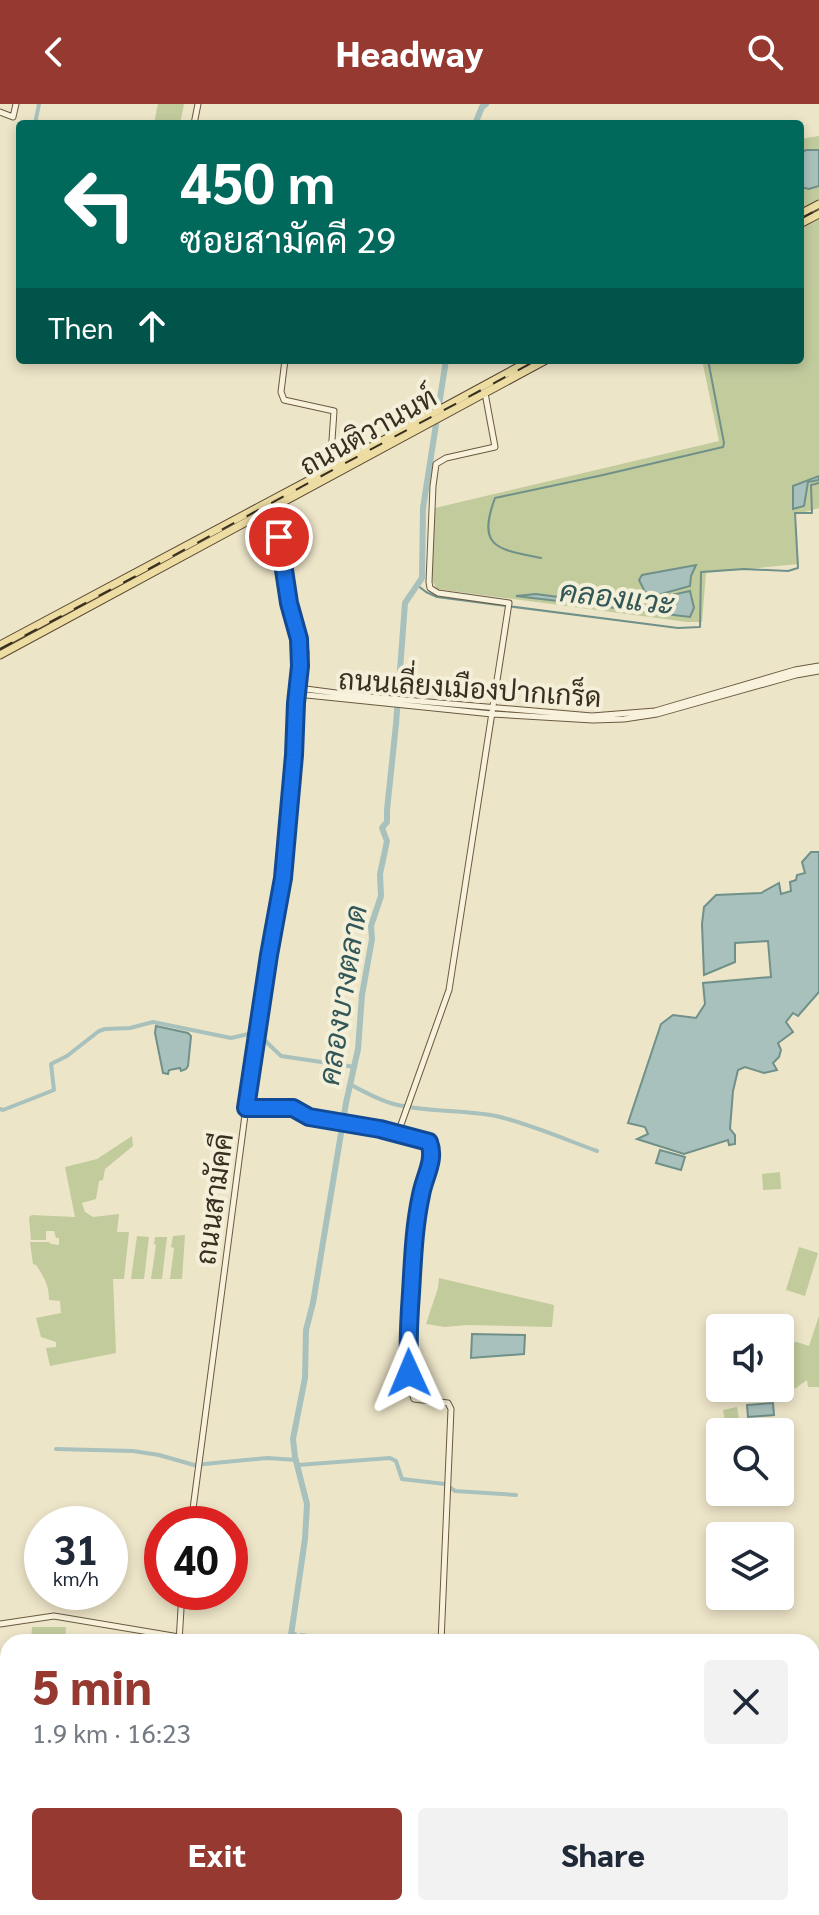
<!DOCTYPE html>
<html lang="en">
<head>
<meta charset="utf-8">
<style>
  body { margin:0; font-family:Georgia,Sarabun,serif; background:#f2f2f3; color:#1f2937; height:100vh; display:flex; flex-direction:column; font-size:30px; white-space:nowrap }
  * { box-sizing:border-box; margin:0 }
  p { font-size:26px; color:#747a83 }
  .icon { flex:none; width:44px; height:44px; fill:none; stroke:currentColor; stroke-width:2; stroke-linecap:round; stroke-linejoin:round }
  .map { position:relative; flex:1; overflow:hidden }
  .details { position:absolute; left:0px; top:1530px; width:820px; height:282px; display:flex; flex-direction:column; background:#fff; border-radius:24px 24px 0 0; box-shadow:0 4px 12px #0003 }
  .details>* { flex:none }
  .hud { position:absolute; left:16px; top:16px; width:788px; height:244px; border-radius:8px; box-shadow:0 4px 12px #0003; background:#00695c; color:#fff; overflow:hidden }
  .tools { position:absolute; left:706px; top:1210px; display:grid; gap:16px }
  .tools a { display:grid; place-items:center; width:88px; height:88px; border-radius:8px; background:#fff; box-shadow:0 4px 12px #0003; font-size:40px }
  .speed { position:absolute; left:24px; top:1402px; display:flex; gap:16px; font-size:40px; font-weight:700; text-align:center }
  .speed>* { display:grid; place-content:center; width:104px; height:104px; border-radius:50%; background:#fff; box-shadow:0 4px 12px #0003; line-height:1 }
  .speed small { font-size:20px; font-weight:400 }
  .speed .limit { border:12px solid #d22; background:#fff; color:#111 }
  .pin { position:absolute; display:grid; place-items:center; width:68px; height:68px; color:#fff; margin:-34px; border:4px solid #fff; border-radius:50%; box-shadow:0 2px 8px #0007 }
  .me { position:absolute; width:88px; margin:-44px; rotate:359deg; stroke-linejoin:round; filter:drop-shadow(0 0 6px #0008) }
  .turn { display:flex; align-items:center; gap:28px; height:168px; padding:0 32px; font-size:36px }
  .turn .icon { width:104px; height:104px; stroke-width:2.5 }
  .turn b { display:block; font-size:56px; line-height:68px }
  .then { display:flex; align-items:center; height:76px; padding:0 32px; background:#0003; gap:16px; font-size:30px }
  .round { display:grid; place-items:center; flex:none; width:84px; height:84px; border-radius:8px; background:#f2f2f3 }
  .head { display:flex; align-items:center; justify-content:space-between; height:136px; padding:0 32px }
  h1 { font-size:48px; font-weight:800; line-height:60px; color:#953931 }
  .action { display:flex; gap:16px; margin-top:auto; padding:16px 32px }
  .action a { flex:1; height:92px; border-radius:8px; background:#953931; color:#fff; font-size:32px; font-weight:800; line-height:92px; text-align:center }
  .action a+a { background:#f2f2f3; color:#1f2937 }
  header { display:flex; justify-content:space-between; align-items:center; height:104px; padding:0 32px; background:#953931; color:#fff; font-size:36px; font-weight:800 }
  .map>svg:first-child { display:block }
</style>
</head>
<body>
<header><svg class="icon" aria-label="back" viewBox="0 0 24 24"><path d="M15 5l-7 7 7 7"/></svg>Headway<svg class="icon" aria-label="search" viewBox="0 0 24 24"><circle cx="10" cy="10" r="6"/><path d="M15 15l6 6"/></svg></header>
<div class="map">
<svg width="819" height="1811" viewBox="0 0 819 1811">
  <rect width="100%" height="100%" fill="#ede5c8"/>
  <!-- green -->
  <path fill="#c1cb9c" d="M158 0H184L180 20H126V17L154 19Z
    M819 32V95L800 106V35Z
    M819 115V404L794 411 799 460 706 469 702 518H687L437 485 431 475 435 404 719 337 702 256H800V125Z
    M132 1032 133 1042 105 1065 103 1076 99 1077 96 1095 82 1099 85 1108 93 1113 119 1110 117 1128H129L124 1175H113L116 1249 50 1262 46 1244 56 1243V1238L41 1233 36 1214 61 1209 60 1197 49 1196C49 1181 44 1173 36 1161L33 1160 30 1138H49L51 1140 59 1141V1134H56L54 1127H46V1136H31L29 1113 32 1111 75 1113 65 1063 97 1055Z
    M780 1068 781 1085 763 1086 762 1070Z
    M185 1131 182 1175H170L174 1144 171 1143 173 1132Z
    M137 1132 149 1133 144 1175H131Z
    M155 1133H167L162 1175H151L156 1141 154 1140Z
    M799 1143 818 1149 805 1192 786 1186Z
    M439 1174 554 1201 552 1223 467 1221 445 1223 426 1220 438 1184Z
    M819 1212V1283H808L807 1276 796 1284 730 1291 729 1287 725 1284H780V1239L797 1238 809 1242Z
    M737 1303 741 1328H727L723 1306Z
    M32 1523H66L65 1538H31Z"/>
  <!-- water -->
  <path fill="#a9c1bc" stroke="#70908a" stroke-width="2" d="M806 46H819V82L809 85 800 83V50Z
    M819 372V376L808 378 804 402 793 405V382Z
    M696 461 691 472 690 482 661 490 663 493 690 487 694 504 690 513 516 492 536 490 655 506 656 492 645 488 639 476 642 471Z
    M811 748H819V888L798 912 793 909 786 918 793 928 778 939 781 946 779 953 773 959 777 966 764 969 745 963 738 966 733 987 730 1025 735 1031V1040L729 1041 728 1036 684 1050 637 1035 648 1030 645 1023 628 1019 661 920 673 911 696 914 705 900 703 879 771 873 768 837 735 839V858L704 871 702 820 704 803 716 791 761 789 779 779 781 790 791 787 790 778 796 776 797 771 805 769 802 758Z
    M156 922 188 929 191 932 188 962 186 965 181 967 180 964 169 966 168 970 163 969 155 929Z
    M660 1046 685 1053 681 1066 656 1059Z
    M472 1230 525 1231 524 1250 471 1254Z
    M773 1299 774 1311 748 1313 747 1301Z"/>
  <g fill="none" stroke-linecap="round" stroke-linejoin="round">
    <!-- stream -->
    <path stroke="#70908a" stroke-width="2" d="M541 454C499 445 476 445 495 394L603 371 723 343 724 339 708 256
      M417 481 426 488 437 493 678 524 700 523 701 468 744 465 788 467 798 464 795 409H812L811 381 819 379"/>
    <!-- canal -->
    <path stroke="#a9c1bc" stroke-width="4" d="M35 20 39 0
      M259 929C266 939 273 944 281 952L355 963
      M351 981C367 989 384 999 403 1002 433 1008 465 1006 496 1012 530 1020 564 1035 597 1047
      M0 1005 3 1006 54 986 51 960 67 952 99 927 105 925 130 924 153 918 231 934 253 929
      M56 1345 133 1347 159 1351 194 1361 267 1354 297 1356
      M298 1361 390 1354 396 1357 402 1375 445 1380 455 1387 516 1391
      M292 1530H295
      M301 1531 348 1538
      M812 1699H819
      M0 1786 8 1785"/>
    <!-- river -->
    <path stroke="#a9c1bc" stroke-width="6" d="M475 20 482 3 486 0
      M290 1538 305 1435 307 1400 295 1353 293 1335 305 1274 306 1226 313 1199 346 999 358 945 362 891 372 835 371 822 381 792 380 770 387 737 382 724 387 718V706L396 620 405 499 422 474 423 404 446 256
      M244 1811 246 1804"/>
    <!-- secondary casing -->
    <g stroke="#6a5941" stroke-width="7">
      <path id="secondary" d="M0 8 13 13 16 0
        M194 20 198 0
        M285 256 281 288 284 296 334 307 330 365
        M277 398 295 499 306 548 304 585 297 628
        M298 584 359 592 592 612 655 607 795 566 819 562
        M297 590 492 610 593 616 624 615 657 610 796 571 819 567
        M246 1004H293L309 1013 398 1029 429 1038C436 1056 424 1073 421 1091 413 1130 412 1169 410 1209 408 1236 404 1270 414 1295L448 1299 451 1305 441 1538
        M398 1029 449 886 509 499 438 489 430 484 429 478 433 382 436 360 446 354 495 343 485 289
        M191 1420 250 973 287 743 294 651V622L301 554 299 535 289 499 274 403
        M0 1520 54 1512 179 1533
        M179 1538 182 1488
        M175 1811V1804"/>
    </g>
    <!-- primary casing -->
    <g stroke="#574632" stroke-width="9">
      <path id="primary" d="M800 110 819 100
        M800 120 819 110
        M259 412 264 411 271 414 279 433
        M0 541 330 365 531 256
        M0 551 546 256"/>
    </g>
    <!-- secondary -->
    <use href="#secondary" stroke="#f8f2dc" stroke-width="5"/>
    <!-- primary -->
    <use href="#primary" stroke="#eddda3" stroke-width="7"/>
    <!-- rail -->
    <path stroke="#392f21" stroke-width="2" stroke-dasharray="14 14" stroke-linecap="butt" d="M800 115 819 105
      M0 545 537 256"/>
  </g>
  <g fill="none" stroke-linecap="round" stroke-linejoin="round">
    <!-- route casing -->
    <g stroke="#114b97" stroke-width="20">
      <path id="route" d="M279 433 289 499 299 535 300 562 296 599 294 651 283 774 269 851 246 1004H293L309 1013 380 1025 429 1038C436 1056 424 1073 421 1091 414 1123 413 1156 411 1189 409 1216 408 1242 409 1269"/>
    </g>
    <!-- route -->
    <use href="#route" stroke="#1a73e8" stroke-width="14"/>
  </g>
  <g text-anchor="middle" stroke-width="8" stroke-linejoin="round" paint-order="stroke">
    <!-- street labels -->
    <g font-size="28" fill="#392f21" stroke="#f4efd8">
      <text transform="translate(368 327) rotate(-29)" y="10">ถนนติวานนท์</text>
      <text transform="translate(470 584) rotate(4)" y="10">ถนนเลี่ยงเมืองปากเกร็ด</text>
      <text transform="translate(214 1095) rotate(-82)" y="10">ถนนสามัคคี</text>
    </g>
    <!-- water labels -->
    <g font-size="30" font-style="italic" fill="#315758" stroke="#f4efd8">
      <text transform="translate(617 494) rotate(7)" y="10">คลองแวะ</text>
      <text transform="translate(343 891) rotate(-81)" y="10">คลองบางตลาด</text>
    </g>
  </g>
</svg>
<div class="tools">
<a><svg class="icon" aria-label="sound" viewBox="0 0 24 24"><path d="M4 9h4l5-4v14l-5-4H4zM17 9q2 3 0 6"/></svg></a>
<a><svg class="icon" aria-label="search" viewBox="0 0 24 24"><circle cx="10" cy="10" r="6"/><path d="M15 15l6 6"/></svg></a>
<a><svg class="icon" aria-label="layers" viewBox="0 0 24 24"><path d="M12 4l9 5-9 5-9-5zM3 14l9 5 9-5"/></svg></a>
</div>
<div class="speed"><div>31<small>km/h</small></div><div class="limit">40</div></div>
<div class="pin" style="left:279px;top:433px;background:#d93025"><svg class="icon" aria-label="arrive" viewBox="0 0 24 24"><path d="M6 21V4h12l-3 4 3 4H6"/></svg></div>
<svg class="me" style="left:409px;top:1269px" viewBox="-20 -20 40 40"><path d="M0-17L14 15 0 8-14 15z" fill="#1a73e8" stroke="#fff" stroke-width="4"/></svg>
<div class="hud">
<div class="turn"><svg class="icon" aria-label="left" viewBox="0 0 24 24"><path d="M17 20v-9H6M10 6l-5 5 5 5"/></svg><div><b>450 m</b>ซอยสามัคคี 29</div></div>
<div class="then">Then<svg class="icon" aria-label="ahead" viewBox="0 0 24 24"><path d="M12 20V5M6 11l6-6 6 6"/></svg></div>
</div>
<section class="details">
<div class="head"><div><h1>5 min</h1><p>1.9 km · 16:23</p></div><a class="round"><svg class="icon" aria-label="close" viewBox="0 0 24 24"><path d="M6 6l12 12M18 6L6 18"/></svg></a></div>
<div class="action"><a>Exit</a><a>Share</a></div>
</section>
</div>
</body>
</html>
